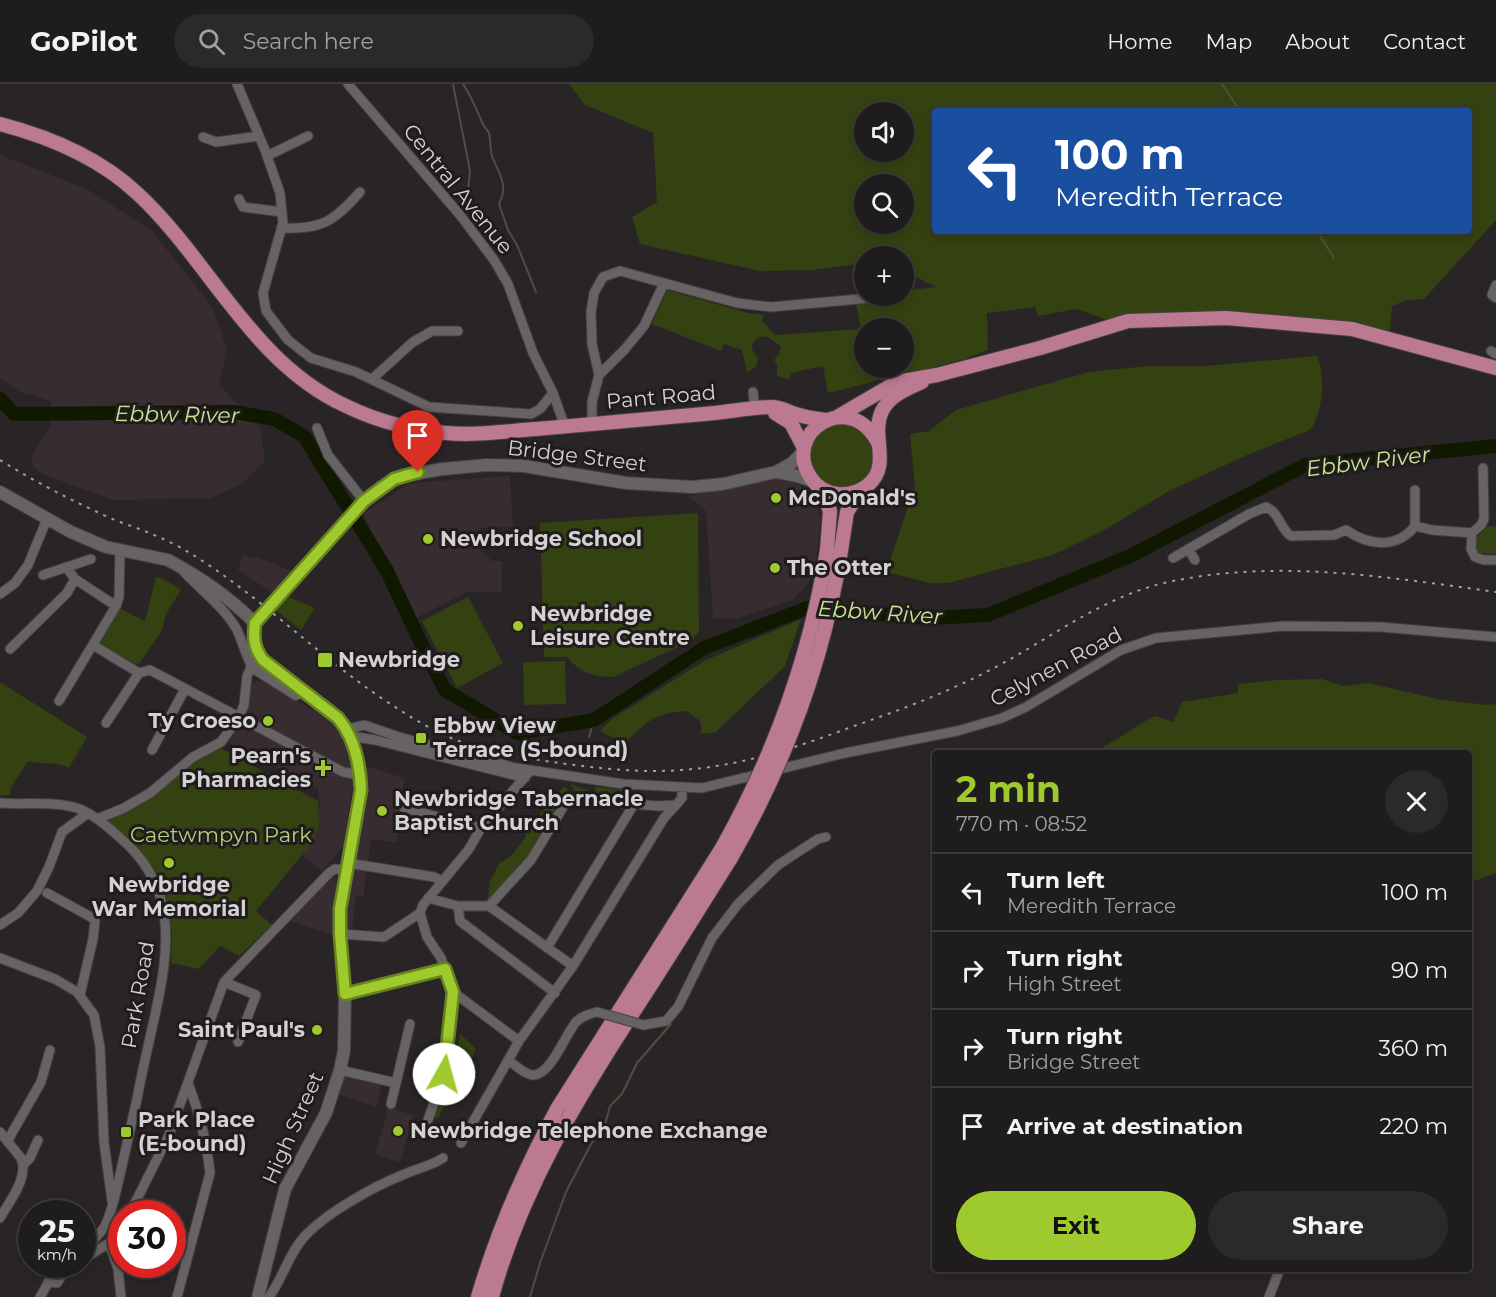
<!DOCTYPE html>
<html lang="en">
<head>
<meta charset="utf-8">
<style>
  body { margin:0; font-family:Montserrat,sans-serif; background:#2c292a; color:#f1f3f6; height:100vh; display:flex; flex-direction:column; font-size:22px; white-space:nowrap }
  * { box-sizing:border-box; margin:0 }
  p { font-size:20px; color:#a1a1a4 }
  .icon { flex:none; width:33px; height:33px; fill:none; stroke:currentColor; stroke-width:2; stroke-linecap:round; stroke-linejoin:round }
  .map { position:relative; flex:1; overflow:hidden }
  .sheet { position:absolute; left:932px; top:666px; width:540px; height:522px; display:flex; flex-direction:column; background:#1f1c1d; border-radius:6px; box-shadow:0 3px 9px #0003,0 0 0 2px #3c3a3b }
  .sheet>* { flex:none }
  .banner { position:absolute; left:932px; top:24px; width:540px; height:126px; border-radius:6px; box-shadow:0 3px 9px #0003,0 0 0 2px #3c3a3b; background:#1a4fa0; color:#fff; overflow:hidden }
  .fabs { position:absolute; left:854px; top:18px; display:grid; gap:12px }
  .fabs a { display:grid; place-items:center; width:60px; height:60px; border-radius:50%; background:#1f1c1d; box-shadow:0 3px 9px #0003,0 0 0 2px #3c3a3b; font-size:30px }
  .speed { position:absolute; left:18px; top:1116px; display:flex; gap:12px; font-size:30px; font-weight:700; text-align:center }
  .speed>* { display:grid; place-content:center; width:78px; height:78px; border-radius:50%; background:#1f1c1d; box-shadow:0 3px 9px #0003,0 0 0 2px #3c3a3b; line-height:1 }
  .speed small { font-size:15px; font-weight:400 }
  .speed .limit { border:9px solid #d22; background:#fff; color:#111 }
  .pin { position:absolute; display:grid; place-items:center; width:51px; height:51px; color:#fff; margin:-62px -26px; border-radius:50% 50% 50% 0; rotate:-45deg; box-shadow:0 0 6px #0007 }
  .pin .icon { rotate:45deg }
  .me { position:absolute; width:66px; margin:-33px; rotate:7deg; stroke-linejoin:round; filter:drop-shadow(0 0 4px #0008) }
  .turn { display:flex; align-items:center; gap:21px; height:126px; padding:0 24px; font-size:27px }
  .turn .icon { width:78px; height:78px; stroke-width:2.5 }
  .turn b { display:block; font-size:42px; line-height:51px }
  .round { display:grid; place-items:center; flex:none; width:63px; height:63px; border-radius:32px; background:#2c292a }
  .overview { display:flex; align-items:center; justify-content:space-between; height:102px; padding:0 24px }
  h1 { font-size:36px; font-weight:700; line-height:45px; color:#9fca2e }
  .action { display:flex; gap:12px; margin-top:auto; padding:12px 24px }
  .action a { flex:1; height:69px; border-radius:36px; background:#9fca2e; color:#111; font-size:24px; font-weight:700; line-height:69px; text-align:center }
  .action a+a { background:#2c292a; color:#f1f3f6 }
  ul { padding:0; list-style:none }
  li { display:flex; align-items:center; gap:18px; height:78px; padding:0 24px; border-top:2px solid #3c3a3b }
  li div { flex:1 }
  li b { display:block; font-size:22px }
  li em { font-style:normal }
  header { display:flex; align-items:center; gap:36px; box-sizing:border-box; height:84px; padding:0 30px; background:#1f1c1d; border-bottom:2px solid #3c3a3b }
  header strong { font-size:28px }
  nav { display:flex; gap:33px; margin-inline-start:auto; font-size:21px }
  .search { width:420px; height:54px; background:#2c292a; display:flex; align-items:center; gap:15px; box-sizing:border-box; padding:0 21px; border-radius:33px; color:#a1a1a4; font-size:22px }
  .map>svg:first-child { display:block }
</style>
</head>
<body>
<header>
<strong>GoPilot</strong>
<div class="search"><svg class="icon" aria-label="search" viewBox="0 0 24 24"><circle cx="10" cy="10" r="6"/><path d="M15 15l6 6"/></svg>Search here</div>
<nav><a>Home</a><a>Map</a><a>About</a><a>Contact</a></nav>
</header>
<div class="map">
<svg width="1496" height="1213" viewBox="0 0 1496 1213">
  <rect width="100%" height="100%" fill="#292527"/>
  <!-- built -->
  <path fill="#372c30" d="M0 71 87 105 152 147 213 224 227 266 219 300 260 344 265 377 242 400 211 414 113 416 42 390 33 383 31 375 41 355 50 344 51 317 20 308 0 294Z
    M510 392 513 443 480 444 481 466 492 477H502V508H467L416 534 363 430 410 399Z
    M774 393 791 397 800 402 817 421 821 438 814 485 808 499 793 516 734 535 713 534 706 427 688 412Z
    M242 472 259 474 292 487 273 509 238 486Z
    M258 597H262L307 623 325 629 333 635 342 647 351 667 353 699 344 762 321 787 302 771 311 760 320 721 318 705 229 659 241 637 250 601Z
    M362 681 404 694 397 759 371 755 363 813 356 812 352 847 345 846Z
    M330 792 335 793 337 799 334 851 290 837Z
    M347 992 382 1000 376 1023 338 1010 344 993Z
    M388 1024 413 1031 400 1078 375 1071Z"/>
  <!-- green -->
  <path fill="#334210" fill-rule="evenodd" d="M569 0H1496V136L1424 215 1407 216 1392 222 1390 247 1349 239 1128 231 1108 236 1076 225 1038 232 1035 223 987 229 988 266 965 275 922 286 904 288 865 300 828 309 823 282 790 289V295L777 292V280L774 276 779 270 781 262C776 260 772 255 768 253 762 251 752 256 752 262 751 266 757 272 758 276L756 283 747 288 742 266 724 260 721 267 652 240 667 206 748 229 764 231 762 237 775 251 861 245 856 220 875 212H903V207L936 203 903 187V172H864V179L812 186 760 187 640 160 632 133 657 118 653 49 585 21ZM934 27H1468V147H934ZM864 28H903V68H864ZM864 100H903V140H864ZM864 244H903V284H864Z
    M1317 272C1326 290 1323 330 1310 346L1247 371 1169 407 1106 445 1053 471 948 499H930L886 488 915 403 910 350 929 347 956 326 1089 288 1148 282H1205Z
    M810 372a32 32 0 1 1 64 0a32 32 0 1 1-64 0Z
    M698 429 699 547 691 557 613 593C591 592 581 589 567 573H544L540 439Z
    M1496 442V470L1478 469 1475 465 1477 453 1487 443Z
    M156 493 162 494 181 506 166 530 162 546 140 579 136 580 98 560 119 524 145 537Z
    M286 512 315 524 301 546 273 524Z
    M468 513 503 579 457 604 422 537Z
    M801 535 785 582 716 648 701 650V638L687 627C656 629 649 635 627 657L614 654 600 647 612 635 704 577Z
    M565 577 566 620 524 621 523 578Z
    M1322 595 1343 602 1368 599 1442 616 1488 621 1496 620V789L1469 799 1468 669H1091C1114 659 1133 643 1155 632L1173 638 1182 618 1238 609V600L1277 596Z
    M0 598 87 653 69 684C56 677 43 681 28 677L11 703 10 711H0Z
    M220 664 318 717 319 742 311 760 256 827 272 841 239 872 220 862 199 885 171 879C174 829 168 794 131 759 124 752 117 746 109 741L108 734 193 678Z
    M570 700 595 709 596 703 623 706 647 718 577 711Z
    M564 702 573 711C547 749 523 785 488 815L490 797 499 780 512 771 525 754 528 744Z
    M460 950 476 965 466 987 437 1035 434 1031 451 1001Z"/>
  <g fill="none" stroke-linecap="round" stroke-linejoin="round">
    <!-- stream -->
    <path stroke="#4b503f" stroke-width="2" d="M453 0 470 87 467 116
      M463 0C471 12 476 24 482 38 483 42 487 45 489 49 491 57 490 65 492 72 499 91 509 100 499 120L508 146 517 161 536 208
      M1222 0 1240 27
      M1317 147 1334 174
      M589 653 594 636
      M587 676 590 663
      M530 1213 540 1179 566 1108 591 1060 605 1040 610 1022 622 1010 637 979 671 940"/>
    <!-- river -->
    <path stroke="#101900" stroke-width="14" d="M0 315 14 330 234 328 274 335 304 352 387 487 420 557 445 606 517 649 594 636 704 564 807 524 929 534 988 531 1130 472 1305 381 1496 362"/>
    <!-- street casing -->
    <g stroke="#444142" stroke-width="11">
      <path id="street" d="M237 0 265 66 280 109 283 139 263 209 266 227 288 256 311 274 356 288 429 323 531 330 540 325 553 309 565 343
        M348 0 460 131 494 176 508 200 533 269 553 309
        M203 53 216 58 259 52
        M267 72 308 52
        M239 115 243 123 282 128
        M281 144C322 146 334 137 360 108
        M1496 201 1492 211 1496 214
        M1491 267 1496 270
        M599 291 625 265 644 242 664 199 737 219 771 223 871 214
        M372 295 413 258 432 247H458
        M753 308 755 325
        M592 340V318L599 291 592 260 591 228 594 209 603 193 620 187 664 199
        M317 344 328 371 364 417
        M1483 384 1484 435 1481 441 1472 449 1471 465 1475 473 1484 476H1496
        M1415 442V406
        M1188 465 1195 476
        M1173 474 1249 430 1266 423C1281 430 1279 444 1291 452L1334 451 1346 446C1369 462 1397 465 1415 442L1432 446 1472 449
        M66 483 75 495 116 522
        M43 491 91 475
        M0 510 15 499 28 481 47 435
        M93 561 139 589
        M10 565 67 509 75 495
        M59 617 116 522 119 513 120 466
        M106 639 139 589 150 586 343 688 360 691
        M348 645 364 641 399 653 516 684 623 700 702 704 845 669 957 647 1002 634 1026 623 1121 566 1156 554 1284 542 1381 543 1496 553
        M351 652 375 656 525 694
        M152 666 185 605
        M0 719C25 721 52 717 77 724 92 729 106 741 118 752 178 801 170 863 155 931 149 959 142 987 137 1015 131 1042 125 1068 119 1095 115 1111 112 1128 105 1142 99 1152 91 1158 82 1165
        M404 724 481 744
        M97 735 124 724 150 709 193 673 221 658 239 633 244 621 247 592 252 582C245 571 243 558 237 546 225 524 202 507 185 489
        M348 779 434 793 442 797
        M47 809 91 833 95 837 93 855 80 911
        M428 814 458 822H489L531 776 565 720 573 715 658 722 676 721 682 714V704
        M458 822 460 837 555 909
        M489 822 573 882
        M420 829 427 853 441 874 453 908 444 990 428 1036
        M0 841 18 829 37 807 49 783 62 748 88 729
        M340 850 384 853 420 829 423 821 469 765 481 744 531 686
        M547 864 634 720
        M0 874 55 895 77 908 94 931 100 963 104 1058 112 1117
        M224 898 256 911 238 958
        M453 908 519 957
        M345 910 445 885
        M643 941 666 937 678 923 712 854 738 820 778 781 818 755 826 753
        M508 976C515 981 524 990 532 991 550 993 565 951 576 938 582 932 589 930 597 928
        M340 986 396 999
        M391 1020 410 940
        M0 1048 21 1074 23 1081
        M8 1056 41 998 50 966
        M461 1059 519 957 573 882 664 734 676 721
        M128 1130 137 1115 169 1051 224 898 330 788 335 785 346 786
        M0 1134C9 1118 24 1100 23 1081L30 1074 38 1056
        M109 1159 118 1185 121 1213
        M82 1176 109 1159 122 1140
        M48 1198 57 1199 62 1191 76 1180
        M40 1213 57 1184 62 1180
        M177 1213 210 1089C207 1058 199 1028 188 999
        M269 1213C283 1194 288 1171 304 1153 326 1129 374 1102 405 1090 418 1084 431 1082 443 1074
        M1269 1213 1280 1185"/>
    </g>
    <!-- secondary casing -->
    <g stroke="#444142" stroke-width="14">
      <path id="secondary" d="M777 388 793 391 813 397
        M0 408 71 448 106 463 168 476C200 493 229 513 255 539
        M255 539C253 554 254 564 263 576L328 625 348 645 359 683 361 706 340 825V850L345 910 344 967 340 986 326 1029 285 1105 258 1213
        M255 539 364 417 381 403 401 392 443 385 487 381 524 382 626 399 692 403 723 400 776 388 792 379 803 368
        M252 582 296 610"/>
    </g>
    <!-- primary casing -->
    <g stroke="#444142" stroke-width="16">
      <path id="primary" d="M0 40C50 53 100 74 138 110 210 177 252 279 346 322 377 337 411 346 446 349 475 352 507 347 536 345 596 340 656 334 715 329 734 327 754 323 772 323 782 323 790 329 799 331 808 334 818 335 827 336
        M775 329 791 339 804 364
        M837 333 897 298 937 291 1040 264 1128 237 1226 234 1352 245 1496 284
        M879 361C851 302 780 349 811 394 817 403 827 409 838 410 849 411 859 408 868 401 892 381 870 352 882 327 890 311 907 305 922 298
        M821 404 830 427 827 466
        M841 467 847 428 860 407
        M478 1213C497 1148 525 1084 557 1025L722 764
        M492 1213C521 1106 578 1013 638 921 670 872 700 823 731 774"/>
    </g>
    <!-- street -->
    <use href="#street" stroke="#676264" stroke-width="9"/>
    <!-- secondary -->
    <use href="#secondary" stroke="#676264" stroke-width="12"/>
    <!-- primary -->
    <use href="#primary" stroke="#bb7992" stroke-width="14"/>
    <!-- rail -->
    <path stroke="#a3a0a1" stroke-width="2" stroke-dasharray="3 6" stroke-linecap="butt" d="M0 376C35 398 71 416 108 433 123 440 139 444 154 451 171 458 188 467 204 478 270 521 325 578 392 621 412 634 433 647 456 656 492 669 530 675 567 680 605 685 643 689 681 686 742 682 798 663 854 642 900 626 946 609 990 586 1047 557 1100 514 1164 499 1273 474 1387 493 1496 508"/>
    <!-- street-bridge casing -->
    <g stroke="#444142" stroke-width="11" stroke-linecap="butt">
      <path id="street-bridge" d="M597 928 643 941"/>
    </g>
    <!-- primary-bridge casing -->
    <g stroke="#444142" stroke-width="16" stroke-linecap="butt">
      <path id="primary-bridge" d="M722 764C774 671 810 572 827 466
        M731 774C786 678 824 577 841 467"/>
    </g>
    <!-- street-bridge -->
    <use href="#street-bridge" stroke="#676264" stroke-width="9"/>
    <!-- primary-bridge -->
    <use href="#primary-bridge" stroke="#bb7992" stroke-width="14"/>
  </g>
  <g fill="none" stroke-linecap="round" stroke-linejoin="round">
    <!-- route casing -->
    <g stroke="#67831e" stroke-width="15">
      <path id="route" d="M418 388 394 395 364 417 255 539C253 554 254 564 263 576L338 634C355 654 360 680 361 706L340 825V850L345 910 445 885 453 908 444 990"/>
    </g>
    <!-- route -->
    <use href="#route" stroke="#9fca2e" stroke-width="10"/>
  </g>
  <!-- markers -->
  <g fill="#9fca2e" stroke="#201c1d" stroke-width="2">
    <circle cx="776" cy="414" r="6"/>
    <circle cx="428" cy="455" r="6"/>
    <circle cx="775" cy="484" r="6"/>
    <circle cx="518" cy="542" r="6"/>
    <rect x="317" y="568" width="16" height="16" rx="3"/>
    <circle cx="268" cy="637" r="6"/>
    <rect x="415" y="648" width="12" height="12" rx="3"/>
    <path d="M320 675h6v6h6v6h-6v6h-6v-6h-6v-6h6z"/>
    <circle cx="382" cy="727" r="6"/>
    <circle cx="169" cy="779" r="6"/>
    <circle cx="317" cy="946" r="6"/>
    <circle cx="398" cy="1047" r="6"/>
    <rect x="120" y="1042" width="12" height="12" rx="3"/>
  </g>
  <g text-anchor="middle" stroke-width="6" stroke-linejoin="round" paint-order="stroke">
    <!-- street labels -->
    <g font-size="21" fill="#d4d1d2" stroke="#201c1d">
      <text transform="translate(458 105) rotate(51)" y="7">Central Avenue</text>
      <text transform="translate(661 313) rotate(-5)" y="7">Pant Road</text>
      <text transform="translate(577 372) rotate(7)" y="7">Bridge Street</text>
      <text transform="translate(1056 583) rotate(-28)" y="7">Celynen Road</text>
      <text transform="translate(138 911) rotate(-80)" y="7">Park Road</text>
      <text transform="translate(293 1044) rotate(-66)" y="7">High Street</text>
    </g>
    <!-- poi labels -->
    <g font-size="21" font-weight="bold" fill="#d4d1d2" stroke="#201c1d" text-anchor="start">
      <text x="788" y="421">McDonald's</text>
      <text x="440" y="462">Newbridge School</text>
      <text x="787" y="491">The Otter</text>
      <text x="530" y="537">Newbridge<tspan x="530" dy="24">Leisure Centre</tspan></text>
      <text x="338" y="583">Newbridge</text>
      <text x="256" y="644" text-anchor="end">Ty Croeso</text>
      <text x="433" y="649">Ebbw View<tspan x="433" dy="24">Terrace (S-bound)</tspan></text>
      <text x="311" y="679" text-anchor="end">Pearn's<tspan x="311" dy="24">Pharmacies</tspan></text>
      <text x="394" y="722">Newbridge Tabernacle<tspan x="394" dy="24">Baptist Church</tspan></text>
      <text x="169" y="808" text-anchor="middle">Newbridge<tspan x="169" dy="24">War Memorial</tspan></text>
      <text x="305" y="953" text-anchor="end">Saint Paul's</text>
      <text x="138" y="1043">Park Place<tspan x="138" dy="24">(E-bound)</tspan></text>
      <text x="410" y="1054">Newbridge Telephone Exchange</text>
    </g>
    <!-- park labels -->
    <g font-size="21" fill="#b3d07d" stroke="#201c1d">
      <text x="221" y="758">Caetwmpyn Park</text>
    </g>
    <!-- water labels -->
    <g font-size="22" font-style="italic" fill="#c7e591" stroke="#201c1d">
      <text transform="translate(177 330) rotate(1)" y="8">Ebbw River</text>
      <text transform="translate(1368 377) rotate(-7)" y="8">Ebbw River</text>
      <text transform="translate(880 528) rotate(4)" y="8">Ebbw River</text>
    </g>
  </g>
</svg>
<div class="fabs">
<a><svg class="icon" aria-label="sound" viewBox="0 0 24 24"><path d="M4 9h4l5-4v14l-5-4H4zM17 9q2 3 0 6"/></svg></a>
<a><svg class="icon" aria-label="search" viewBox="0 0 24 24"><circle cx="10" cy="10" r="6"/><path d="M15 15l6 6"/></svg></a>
<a>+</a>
<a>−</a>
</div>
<div class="speed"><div>25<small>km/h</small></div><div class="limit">30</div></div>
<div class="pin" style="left:418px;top:388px;background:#d93025"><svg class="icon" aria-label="arrive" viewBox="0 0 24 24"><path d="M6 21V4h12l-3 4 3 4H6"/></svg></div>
<svg class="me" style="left:444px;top:990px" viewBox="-20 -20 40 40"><circle r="19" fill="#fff"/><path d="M0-13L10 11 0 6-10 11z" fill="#9fca2e"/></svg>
<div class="banner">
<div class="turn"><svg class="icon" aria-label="left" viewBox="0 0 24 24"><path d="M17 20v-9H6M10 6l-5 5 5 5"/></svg><div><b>100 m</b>Meredith Terrace</div></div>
</div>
<section class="sheet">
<div class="overview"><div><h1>2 min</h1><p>770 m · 08:52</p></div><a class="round"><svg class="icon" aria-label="close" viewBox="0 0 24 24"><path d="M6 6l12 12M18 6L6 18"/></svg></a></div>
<ul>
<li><svg class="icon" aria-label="left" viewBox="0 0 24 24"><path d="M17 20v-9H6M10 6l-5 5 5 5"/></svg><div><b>Turn left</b><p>Meredith Terrace</p></div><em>100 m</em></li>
<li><svg class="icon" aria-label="right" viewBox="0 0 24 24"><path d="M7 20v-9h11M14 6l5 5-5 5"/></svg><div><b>Turn right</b><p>High Street</p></div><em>90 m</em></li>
<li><svg class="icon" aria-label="right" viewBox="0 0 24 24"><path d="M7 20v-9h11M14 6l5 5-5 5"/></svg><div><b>Turn right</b><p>Bridge Street</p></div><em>360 m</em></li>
<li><svg class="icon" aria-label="arrive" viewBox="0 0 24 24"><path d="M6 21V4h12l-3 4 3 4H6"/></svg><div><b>Arrive at destination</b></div><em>220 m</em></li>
</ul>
<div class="action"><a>Exit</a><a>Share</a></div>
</section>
</div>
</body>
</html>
